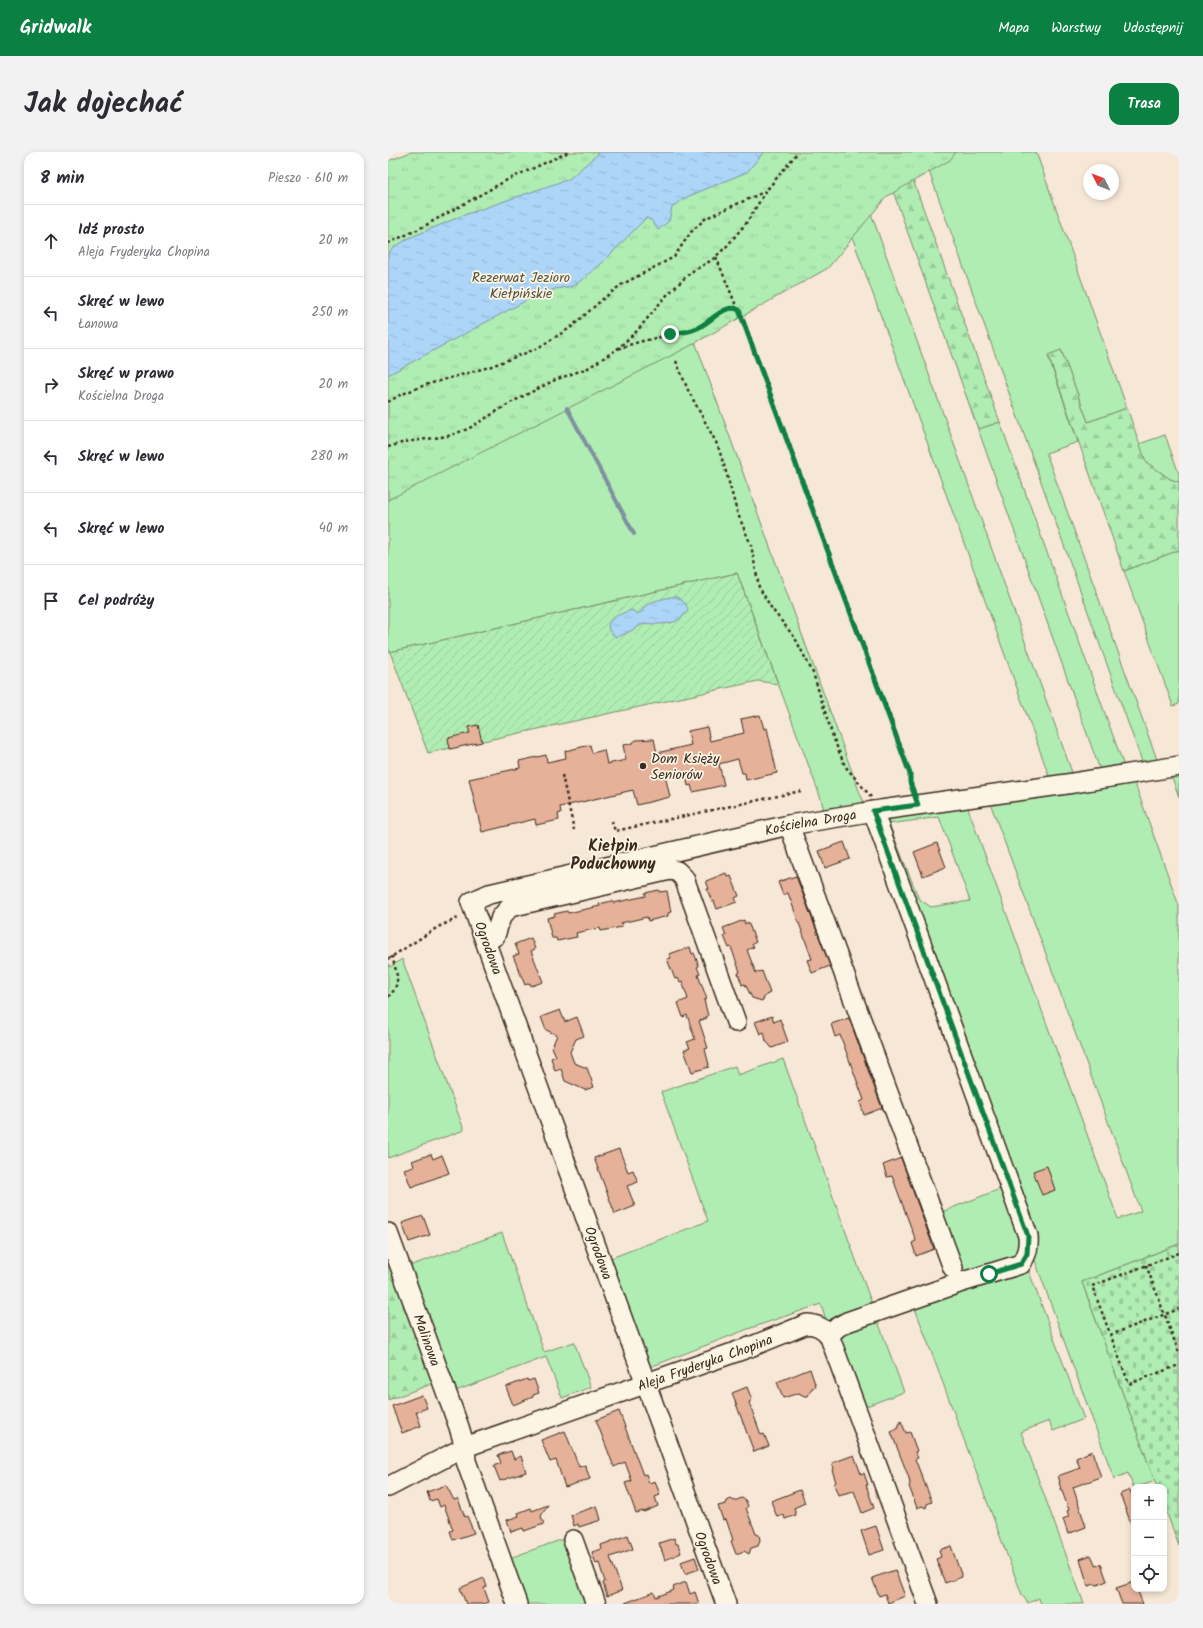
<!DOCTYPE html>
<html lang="pl">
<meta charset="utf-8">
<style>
:root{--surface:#fff;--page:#f2f2f3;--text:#2b2b33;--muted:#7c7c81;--line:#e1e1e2;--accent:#0b8043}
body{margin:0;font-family:Kalam,sans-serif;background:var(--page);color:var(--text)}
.controls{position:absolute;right:12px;bottom:12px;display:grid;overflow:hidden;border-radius:8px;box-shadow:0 2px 6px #0003}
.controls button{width:36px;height:36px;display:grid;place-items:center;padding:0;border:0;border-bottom:1px solid var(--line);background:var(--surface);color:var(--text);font:20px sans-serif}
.compass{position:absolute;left:695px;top:12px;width:36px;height:36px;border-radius:50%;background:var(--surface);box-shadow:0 2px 6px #0003;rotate:312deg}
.stop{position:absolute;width:12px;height:12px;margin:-9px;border:3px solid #0b8043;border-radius:50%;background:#fff}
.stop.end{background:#0b8043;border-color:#fff;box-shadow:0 1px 4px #0008}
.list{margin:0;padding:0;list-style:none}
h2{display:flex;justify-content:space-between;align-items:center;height:52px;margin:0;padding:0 16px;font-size:17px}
h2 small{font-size:13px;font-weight:400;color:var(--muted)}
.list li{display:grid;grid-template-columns:26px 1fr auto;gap:12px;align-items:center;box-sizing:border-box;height:72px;padding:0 16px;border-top:1px solid var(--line)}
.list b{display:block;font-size:15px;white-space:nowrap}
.list p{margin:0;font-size:13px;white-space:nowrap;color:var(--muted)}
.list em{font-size:13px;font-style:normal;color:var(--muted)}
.icon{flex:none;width:22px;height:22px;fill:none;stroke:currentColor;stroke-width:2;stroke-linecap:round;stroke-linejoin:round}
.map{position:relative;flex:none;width:791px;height:1452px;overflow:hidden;border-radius:12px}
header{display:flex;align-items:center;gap:24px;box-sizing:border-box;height:56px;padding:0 20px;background:var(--accent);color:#fff}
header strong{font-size:19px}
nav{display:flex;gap:22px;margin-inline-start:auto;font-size:14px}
.intro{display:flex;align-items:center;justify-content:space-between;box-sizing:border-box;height:96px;padding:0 24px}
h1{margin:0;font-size:28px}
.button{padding:10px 18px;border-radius:12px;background:var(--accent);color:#fff;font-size:14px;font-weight:700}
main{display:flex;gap:24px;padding:0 24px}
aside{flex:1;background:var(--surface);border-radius:12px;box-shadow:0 2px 6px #0003}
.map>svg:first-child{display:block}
.grass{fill:#b0edb3;stroke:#768c68;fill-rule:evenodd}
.forest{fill:url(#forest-firs);stroke:#768c68}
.cemetery{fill:url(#cemetery-stones);stroke:#768c68}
.park{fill:url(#park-tufts);stroke:#768c68}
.garden{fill:url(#garden-furrows);stroke:#768c68}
.water{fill:url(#water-ripples);stroke:#7f91a0}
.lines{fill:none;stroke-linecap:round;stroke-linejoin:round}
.stream{stroke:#7f91a0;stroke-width:4}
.building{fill:#e5b198;stroke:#3b2a1e}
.minor-casing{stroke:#3b2a1e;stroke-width:22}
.path{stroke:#3b2a1e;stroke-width:2.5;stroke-dasharray:3 3;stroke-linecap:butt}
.minor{stroke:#fcf5e5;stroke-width:19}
.route{stroke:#0b8043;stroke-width:5}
.poi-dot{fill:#3b2a1e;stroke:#fcf5e5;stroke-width:1.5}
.labels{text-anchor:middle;stroke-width:3.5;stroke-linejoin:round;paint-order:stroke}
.park-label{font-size:14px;fill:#52513c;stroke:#fcf5e5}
.poi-label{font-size:14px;fill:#3b2a1e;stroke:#fcf5e5;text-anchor:start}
.street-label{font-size:14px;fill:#3b2a1e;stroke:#fcf5e5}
.quarter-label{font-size:16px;font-weight:bold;fill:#3b2a1e;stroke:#fcf5e5}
</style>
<header>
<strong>Gridwalk</strong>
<nav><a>Mapa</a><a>Warstwy</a><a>Udostępnij</a></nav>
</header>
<div class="intro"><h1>Jak dojechać</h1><a class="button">Trasa</a></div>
<main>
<aside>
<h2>8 min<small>Pieszo · 610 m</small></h2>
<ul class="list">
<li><svg class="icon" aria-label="ahead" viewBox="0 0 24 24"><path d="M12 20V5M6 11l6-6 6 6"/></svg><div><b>Idź prosto</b><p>Aleja Fryderyka Chopina</p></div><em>20 m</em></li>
<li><svg class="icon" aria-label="left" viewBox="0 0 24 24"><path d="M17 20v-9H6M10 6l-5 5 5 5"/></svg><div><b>Skręć w lewo</b><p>Łanowa</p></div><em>250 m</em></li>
<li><svg class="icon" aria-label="right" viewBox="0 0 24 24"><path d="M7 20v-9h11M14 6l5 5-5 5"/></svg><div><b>Skręć w prawo</b><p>Kościelna Droga</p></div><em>20 m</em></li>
<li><svg class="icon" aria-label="left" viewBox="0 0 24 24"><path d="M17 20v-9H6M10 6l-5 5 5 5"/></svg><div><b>Skręć w lewo</b></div><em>280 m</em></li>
<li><svg class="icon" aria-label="left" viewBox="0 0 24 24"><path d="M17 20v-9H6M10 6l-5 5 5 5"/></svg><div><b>Skręć w lewo</b></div><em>40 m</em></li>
<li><svg class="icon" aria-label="arrive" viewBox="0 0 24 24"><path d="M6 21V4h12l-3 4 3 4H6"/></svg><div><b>Cel podróży</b></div></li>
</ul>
</aside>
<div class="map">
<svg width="791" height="1452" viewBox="0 0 791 1452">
<defs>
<pattern id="forest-firs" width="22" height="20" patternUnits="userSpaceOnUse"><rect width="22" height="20" fill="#b0edb3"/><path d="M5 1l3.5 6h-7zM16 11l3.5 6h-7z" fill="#98cb9a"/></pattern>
<pattern id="cemetery-stones" width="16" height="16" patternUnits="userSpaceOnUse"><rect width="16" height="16" fill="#b0edb3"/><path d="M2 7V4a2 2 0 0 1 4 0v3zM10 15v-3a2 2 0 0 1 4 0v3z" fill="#98cb9a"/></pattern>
<pattern id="park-tufts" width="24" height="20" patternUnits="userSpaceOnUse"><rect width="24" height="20" fill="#b0edb3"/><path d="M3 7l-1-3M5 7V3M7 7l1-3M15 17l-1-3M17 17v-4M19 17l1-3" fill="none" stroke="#98cb9a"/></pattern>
<pattern id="garden-furrows" width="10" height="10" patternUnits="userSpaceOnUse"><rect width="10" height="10" fill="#b0edb3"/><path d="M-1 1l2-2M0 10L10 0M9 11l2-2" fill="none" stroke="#98cb9a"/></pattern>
<pattern id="water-ripples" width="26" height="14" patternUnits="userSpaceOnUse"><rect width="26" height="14" fill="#acd5f7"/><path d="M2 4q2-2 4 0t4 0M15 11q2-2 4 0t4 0" fill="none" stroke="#95b7d3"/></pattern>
</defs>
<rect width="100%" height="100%" fill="#f7e7d6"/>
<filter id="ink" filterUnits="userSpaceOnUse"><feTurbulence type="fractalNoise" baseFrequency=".025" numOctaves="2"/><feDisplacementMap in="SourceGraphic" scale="8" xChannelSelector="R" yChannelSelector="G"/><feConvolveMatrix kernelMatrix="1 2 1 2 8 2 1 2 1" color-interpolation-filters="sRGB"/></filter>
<g filter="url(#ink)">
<g class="grass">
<path d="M433 0H461L686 626 663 629Z"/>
<path d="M534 0H648L739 256 700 270 673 198 660 204 690 290 658 301 771 613 756 615Z"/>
<path d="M270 88 470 636 478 656 437 662 432 644 349 421 2 500 0 495V237Z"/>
<path d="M612 270 737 617 713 621 590 277Z"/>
<path d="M777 283 791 322V330L782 327 758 310 751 292Z"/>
<path d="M791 398V552L785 554 736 419Z"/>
<path d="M791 619V645L782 620Z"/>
<path d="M745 626 791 754V1092L694 1130 767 1329 746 1336 740 1321 726 1327 644 1100 495 673 501 672 498 662 578 651 730 1067 753 1059 601 648ZM551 665 582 749 543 755 531 747 501 672Z"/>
<path d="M14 807 76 978 0 1006V810L2 815Z"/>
<path d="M395 907 485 1155 439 1171 433 1152 360 1177 262 1215 223 1106 320 1069 273 940 347 914 350 923Z"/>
<path d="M617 1035 637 1091 633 1105 604 1114 573 1120 551 1061Z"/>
<path d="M114 1081 156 1200 186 1190 203 1235 174 1246 158 1205 65 1240 21 1114Z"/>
<path d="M640 1117 696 1267 665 1279 661 1269 633 1280 696 1452H653L651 1446 640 1451 634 1443 525 1151Z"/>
<path d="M488 1164 516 1240 470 1257 448 1187Z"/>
<path d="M178 1386 201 1452H135L119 1407Z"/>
</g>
<g class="forest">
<path d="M491 0H515L612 270 590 277Z"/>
<path d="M673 198 700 270 739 256 758 310 782 327 791 330V398L736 419 660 203Z"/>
<path d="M9 1110 52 1229 0 1248V1113Z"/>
</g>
<path class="cemetery" d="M791 1092V1394L776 1353V1335H769L694 1130Z"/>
<path class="park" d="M23 0H568L562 8 498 45 440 116 300 195 0 348V9Z"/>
<path class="garden" d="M349 421 390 532 370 529 40 601 2 500Z"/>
<g class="water">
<path d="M212 0H376L359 20 301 44 284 55 281 69 270 78 263 68 258 66 213 112 186 134 167 137 141 147 0 223V102L5 96 21 86 76 63 181 27Z"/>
<path d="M282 445H289L297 451 300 457C293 470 283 472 268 472 264 472 260 471 256 472 246 476 238 483 228 485 208 471 231 462 244 458L249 462 253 460C258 449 272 448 282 445Z"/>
</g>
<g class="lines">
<path class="stream" d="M179 256 246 382"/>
</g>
<g class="building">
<path d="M372 563 376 577 379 576 389 621 358 628 357 621H354L350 607 331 612 336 633 305 640 303 633 300 634 297 619 277 623 282 645 249 653 245 638 172 655 173 661 170 662 171 668 148 673 147 667 94 680 81 627 132 616 131 609 158 603 159 610 178 606 177 599 202 593 204 601 216 598 219 612 238 608 235 593 243 592 248 588 266 587 269 601 303 593 300 579 319 575 322 589 356 581 353 567Z"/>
<path d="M90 573 94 590 62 597 60 586 82 581 80 575Z"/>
<path d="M456 690 462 707 437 716 431 699Z"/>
<path d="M549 691 558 715 535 724 526 700Z"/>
<path d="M338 721 340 725 343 724 351 744 347 746 349 750 329 757 326 749 324 750 319 737H321L318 729Z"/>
<path d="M408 724 442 814 424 821 419 808 424 807 400 741 395 743 390 730Z"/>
<path d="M271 738V740L279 739 283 760 280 761V764L260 769 259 765 233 771 234 775 213 779 212 776 192 780 188 781 189 785 169 789 168 786H164L159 766 167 764 166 762 179 759 180 761 212 754 211 752 224 749 225 751 258 744 257 741Z"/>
<path d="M356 768 357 772 360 770 368 790 364 792 366 795 359 798 368 821 374 819 382 841 378 843 374 849 364 846 357 832 354 833 350 821 352 820 343 795 341 796 336 784 338 783 335 776Z"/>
<path d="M143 786 147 797 143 799 155 830 143 834 142 831 137 833 125 804 131 802 127 792Z"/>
<path d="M302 795 304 802 306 801 311 814 309 815 312 822 310 823 319 847 316 848 320 864H318L319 866 311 869 320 896 317 897 321 913H320L321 915 304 920 296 898 302 896 299 890 307 887 299 863 295 865 290 851 300 847 294 829 292 830 290 826 287 827 279 807 283 806 281 802Z"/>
<path d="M172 858 177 870 189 865 196 884 188 887 182 900 186 911 199 916 206 935 197 938 177 929 173 917 167 919 163 906 168 904 164 895 169 883 158 878 153 865Z"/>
<path d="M384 864 386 870 392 867 400 890 384 896 378 889 376 880 372 882 367 870Z"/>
<path d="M461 866 494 956 476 963 472 950 476 948 452 883 447 885 443 872Z"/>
<path d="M231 997 240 1020 245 1018 250 1030 239 1034 247 1054 227 1062 206 1006Z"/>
<path d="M43 1002 45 1007 54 1003 61 1021 23 1035 16 1017 26 1014 24 1009Z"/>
<path d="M513 1006 546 1097 528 1104 524 1091 528 1089 504 1024 499 1025 495 1013Z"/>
<path d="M659 1014 667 1038 654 1043 645 1019Z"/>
<path d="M35 1064 42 1083 21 1090 14 1071Z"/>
<path d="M422 1217 428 1235 424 1236 420 1244H416L411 1241 395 1246 389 1230Z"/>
<path d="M139 1227 140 1229 146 1227 151 1241 145 1243V1245L125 1253 118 1235Z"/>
<path d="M359 1235 364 1248 361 1250 373 1283 376 1282 381 1294 366 1300 344 1241Z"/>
<path d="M34 1243 39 1256 28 1260 33 1274 14 1281 4 1254Z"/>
<path d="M231 1259 255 1323 258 1322 261 1331 267 1329 272 1343 267 1345 270 1354 256 1360 255 1359 248 1361 237 1331 244 1329 237 1310 226 1315 208 1268Z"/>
<path d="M513 1269 518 1281 522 1280 529 1299 527 1300 530 1306 527 1307 544 1350 539 1352 538 1356 534 1354 529 1356 521 1334 522 1333 521 1326 503 1280 509 1277Z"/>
<path d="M177 1279 191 1315 197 1313 202 1327 177 1335 168 1308 162 1310 153 1288Z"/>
<path d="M123 1299 126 1307 133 1304 138 1320 112 1329 106 1314 113 1311 110 1303Z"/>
<path d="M704 1299 713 1325 685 1335 698 1375 680 1382 675 1367 681 1364 679 1359 681 1358 671 1331 672 1330 670 1324 692 1316 688 1306Z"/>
<path d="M466 1303 473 1322 476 1321 480 1333H478L486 1356 474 1361 466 1339 450 1343 446 1332 448 1330 444 1318 446 1317 444 1311Z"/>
<path d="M58 1333 66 1348 70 1347 77 1365 79 1364 86 1381 65 1388 62 1379 65 1378 56 1353 52 1355 49 1347 42 1349 39 1340Z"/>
<path d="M412 1338 417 1351 406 1356 408 1363 397 1367 396 1363 389 1365 383 1349Z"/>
<path d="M742 1338 746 1349V1377H745L732 1342Z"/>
<path d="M354 1346 358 1349 360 1354 358 1356 368 1382 371 1383 372 1388 370 1394 363 1396 361 1402 356 1399 348 1402 343 1389 345 1388 338 1367 335 1368 330 1354 338 1352 339 1349 343 1347 346 1349Z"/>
<path d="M160 1353 153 1364 156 1372 136 1379 135 1376 123 1380 119 1368 131 1364 130 1361 143 1356 144 1359Z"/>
<path d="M209 1354 213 1368 191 1375 190 1372 186 1374 183 1363Z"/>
<path d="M488 1374 496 1398 481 1403 473 1379Z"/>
<path d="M240 1383 245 1397 222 1405 234 1438 219 1444 215 1431 217 1430 211 1411 208 1412 204 1400 214 1397 213 1393Z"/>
<path d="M286 1386 288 1392H290L293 1401 277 1408 271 1391Z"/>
<path d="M563 1394 574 1425 557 1431 548 1407 553 1405 551 1398Z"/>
<path d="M703 1403 708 1414 713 1412 719 1429 709 1433 707 1432 700 1434 692 1407Z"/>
<path d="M307 1405 311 1417 297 1422 293 1410Z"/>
<path d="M507 1418 517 1444 500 1451 497 1442 491 1444 484 1426Z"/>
<path d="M96 1426 99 1435 96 1436 101 1450 95 1452H78L72 1436Z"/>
<path d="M298 1430 302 1442 307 1440 311 1452H237V1451L266 1440 268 1445 286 1438 285 1435Z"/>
<path d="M746 1430V1437H749L755 1452H734L728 1436Z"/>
</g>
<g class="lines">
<defs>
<g id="minor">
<path d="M401 673 565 1116"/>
<path d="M98 789 107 784 113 765 122 755 282 718 289 719 296 726 348 870"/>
<path id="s1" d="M0 1081 71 1275 77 1295 78 1309 129 1452"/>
<path d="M441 1183 450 1175 459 1170 571 1131 633 1112C639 1102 641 1095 640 1084L485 659"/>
<path id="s2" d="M0 1335 77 1295 362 1195 419 1172C429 1173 434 1175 441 1183L540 1452"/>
<path d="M185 1388 208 1452"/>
<path id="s3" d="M338 1452 83 750 101 742 401 673 493 658 679 632 791 614"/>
</g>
</defs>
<use href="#minor" class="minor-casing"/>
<g class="path">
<path d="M0 91 29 78 119 28 181 0"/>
<path d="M328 105 347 151 346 155 351 157 502 565 522 622V630L526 639"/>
<path d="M230 197C247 190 264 187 281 183 290 180 300 180 309 176 322 171 331 157 346 155"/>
<path d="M288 209 300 238 330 294 339 323 349 360 363 393 371 435 384 457 407 486 425 521 445 585 457 614 483 645"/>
<path d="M0 250 12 243 37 233 101 215 148 197 182 176 216 146 233 133 286 105 303 80 318 66 378 39"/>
<path d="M0 295 17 290 60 284 80 277 124 250 167 228 200 216 228 198 249 179 277 145 303 120 324 108 339 94 359 70 378 39 410 0"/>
<path d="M174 623 186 678"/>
<path d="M224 669 227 679 413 639"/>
<path d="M0 807 50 775 72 765"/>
<path d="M0 845C15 831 8 821 4 804"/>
<path d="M791 1101 704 1134 741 1232 791 1213"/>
<path d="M758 1113 791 1201"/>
<path d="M722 1183 791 1157"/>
</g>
<use href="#minor" class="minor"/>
</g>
</g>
<g class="lines" filter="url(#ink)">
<path class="route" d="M282 182C290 181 300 180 307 177 322 172 336 150 351 158L522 622V630L530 653 485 659 640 1084 639 1102 633 1112 601 1122"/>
</g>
<circle class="poi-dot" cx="255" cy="614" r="4"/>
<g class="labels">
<g class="park-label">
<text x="133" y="130">Rezerwat Jezioro<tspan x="133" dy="16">Kiełpińskie</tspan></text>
</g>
<g class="poi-label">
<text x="263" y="611">Dom Księży<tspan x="263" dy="16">Seniorów</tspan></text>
</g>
<g class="street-label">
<text dy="5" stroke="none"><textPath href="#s3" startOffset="1096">Kościelna Droga</textPath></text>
<text transform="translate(101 796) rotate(70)" y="5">Ogrodowa</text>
<text transform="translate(211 1101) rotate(70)" y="5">Ogrodowa</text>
<text dy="5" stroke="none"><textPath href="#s1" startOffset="114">Malinowa</textPath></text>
<text dy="5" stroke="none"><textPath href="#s2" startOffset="341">Aleja Fryderyka Chopina</textPath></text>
<text transform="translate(321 1406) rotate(70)" y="5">Ogrodowa</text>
</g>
<g class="quarter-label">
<text x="225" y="699">Kiełpin<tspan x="225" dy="18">Poduchowny</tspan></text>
</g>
</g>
</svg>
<div class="controls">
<button>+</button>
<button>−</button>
<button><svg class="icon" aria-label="locate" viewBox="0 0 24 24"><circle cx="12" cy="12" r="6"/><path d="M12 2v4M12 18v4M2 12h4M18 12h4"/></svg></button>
</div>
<svg class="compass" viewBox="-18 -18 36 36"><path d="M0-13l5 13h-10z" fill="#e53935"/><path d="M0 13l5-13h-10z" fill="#7c7c81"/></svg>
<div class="stop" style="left:601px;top:1122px"></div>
<div class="stop end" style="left:282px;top:182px"></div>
</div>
</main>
